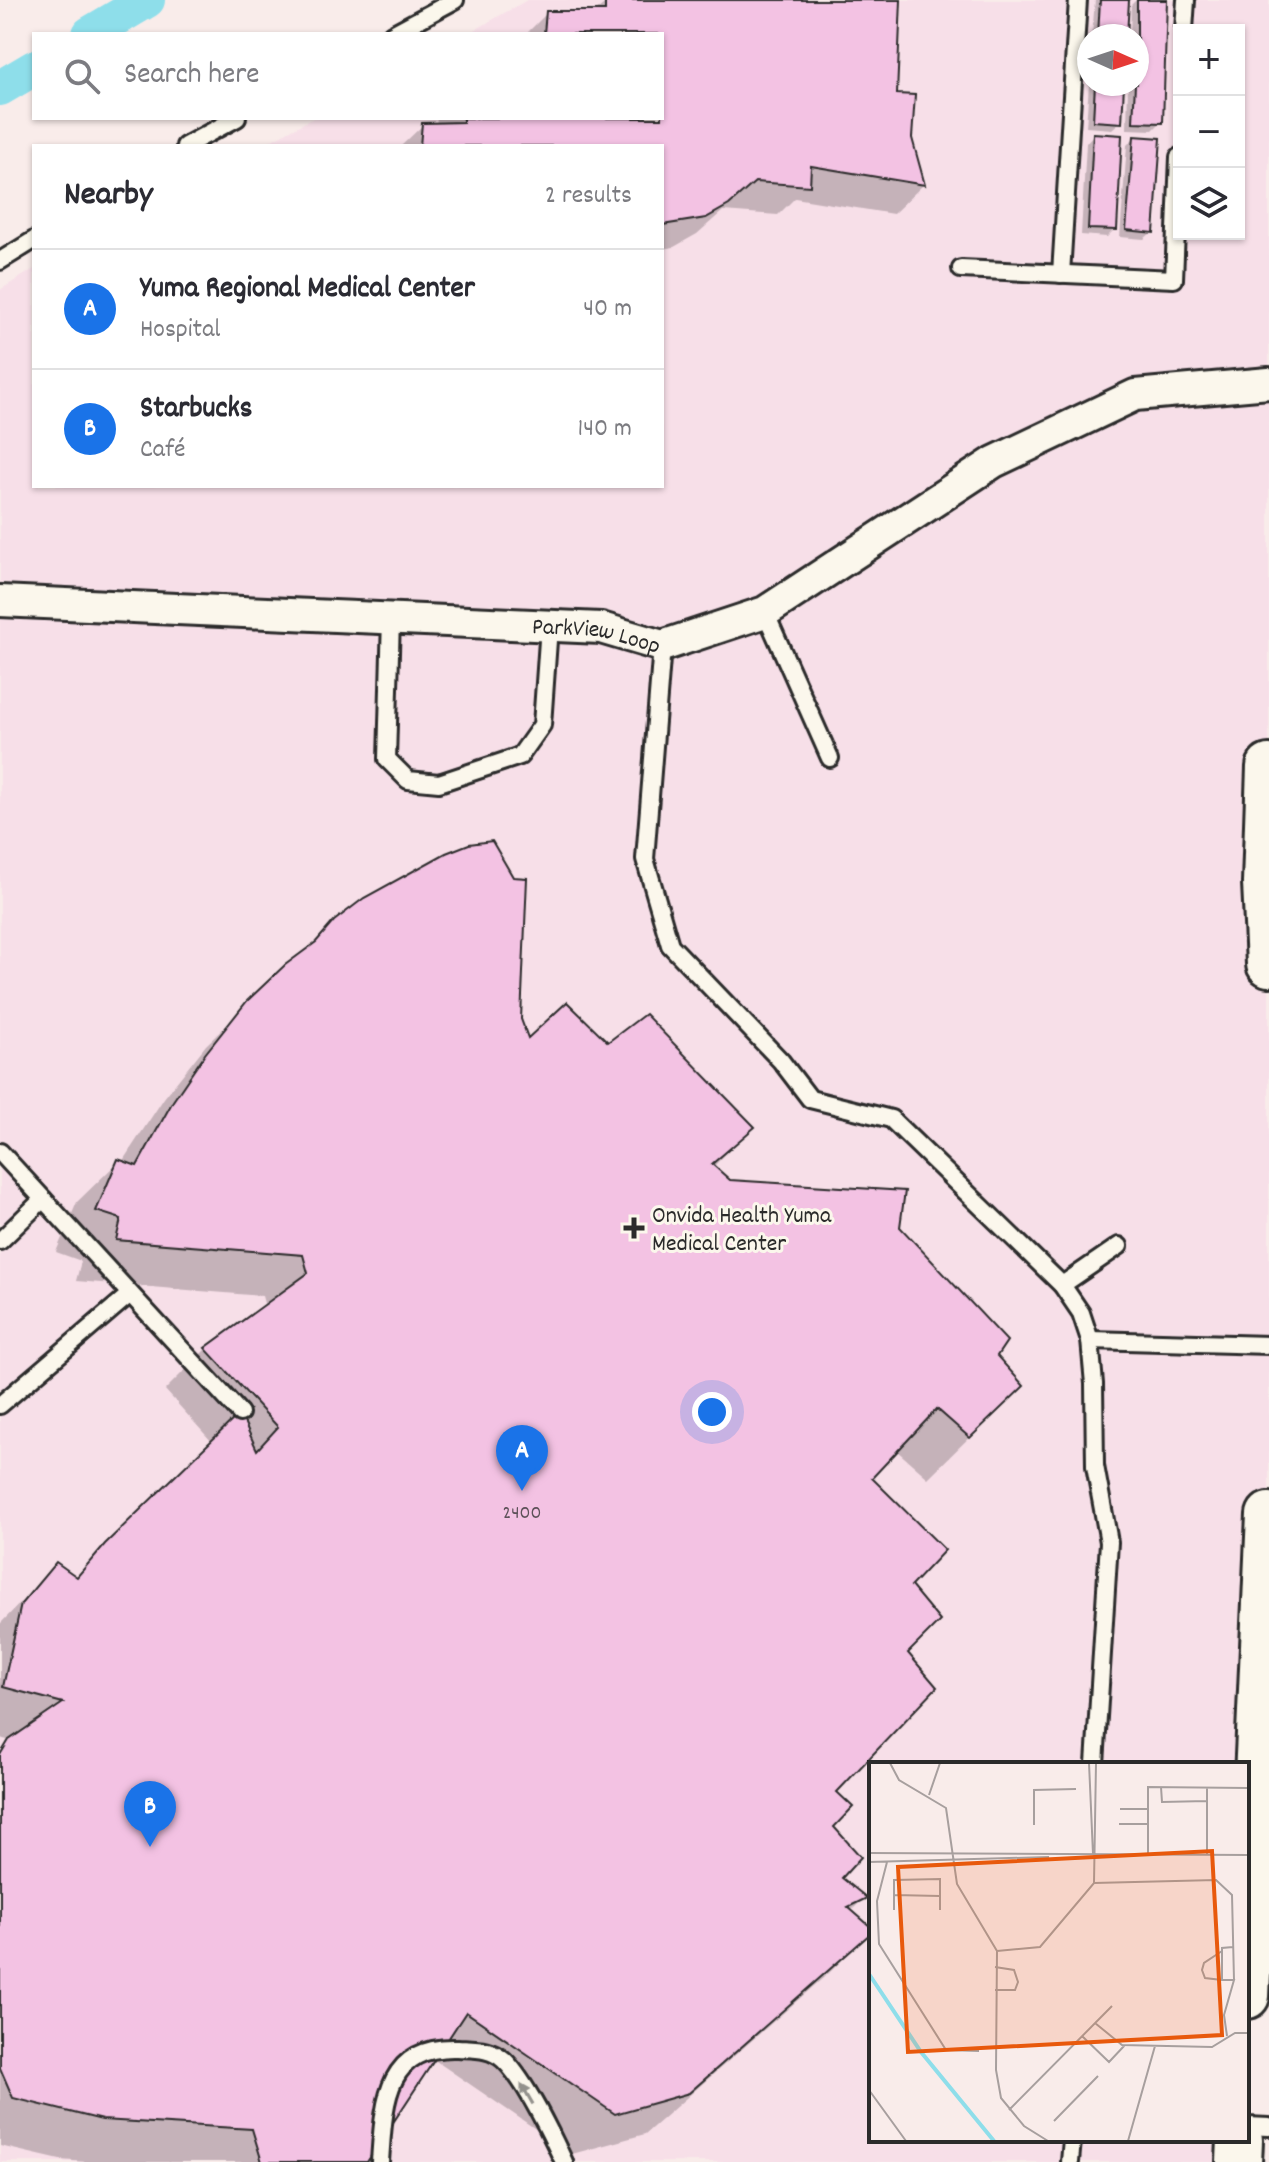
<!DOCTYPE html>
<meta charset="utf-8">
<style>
:root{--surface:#fff;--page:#f2f2f3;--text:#2b2b33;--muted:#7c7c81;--line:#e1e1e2;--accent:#1a73e8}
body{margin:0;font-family:Dekko,sans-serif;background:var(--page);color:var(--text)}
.controls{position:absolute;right:24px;top:24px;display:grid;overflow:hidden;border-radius:0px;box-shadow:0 2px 6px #0004}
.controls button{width:72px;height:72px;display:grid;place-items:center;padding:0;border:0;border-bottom:2px solid var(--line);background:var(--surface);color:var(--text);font:40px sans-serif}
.compass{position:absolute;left:1077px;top:24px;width:72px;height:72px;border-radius:50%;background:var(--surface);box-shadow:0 2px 6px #0004;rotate:93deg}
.you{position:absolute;left:712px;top:1412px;width:28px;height:28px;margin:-20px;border:6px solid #fff;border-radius:50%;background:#1a73e8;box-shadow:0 0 0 12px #1a73e833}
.badge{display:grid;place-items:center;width:52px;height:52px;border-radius:50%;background:var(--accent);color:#fff;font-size:26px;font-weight:700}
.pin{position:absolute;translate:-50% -66px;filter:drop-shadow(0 2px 4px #0008)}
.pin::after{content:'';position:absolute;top:42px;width:28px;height:24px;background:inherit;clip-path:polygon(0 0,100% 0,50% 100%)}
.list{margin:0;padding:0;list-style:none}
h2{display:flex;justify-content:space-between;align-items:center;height:104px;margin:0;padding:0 32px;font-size:34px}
h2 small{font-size:26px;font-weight:400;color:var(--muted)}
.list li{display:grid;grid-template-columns:52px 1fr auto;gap:24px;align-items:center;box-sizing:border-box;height:120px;padding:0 32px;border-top:2px solid var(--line)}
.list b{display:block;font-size:30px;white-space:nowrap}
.list p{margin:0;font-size:26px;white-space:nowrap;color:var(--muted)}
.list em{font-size:26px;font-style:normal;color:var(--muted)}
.icon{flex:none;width:44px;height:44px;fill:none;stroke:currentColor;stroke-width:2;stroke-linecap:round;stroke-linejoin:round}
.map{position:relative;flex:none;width:1269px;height:2162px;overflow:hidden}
.search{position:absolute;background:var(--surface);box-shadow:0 2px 6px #0004;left:32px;top:32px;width:632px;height:88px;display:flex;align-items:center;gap:20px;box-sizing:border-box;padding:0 28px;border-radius:0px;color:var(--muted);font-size:30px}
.panel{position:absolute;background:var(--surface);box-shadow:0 2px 6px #0004;left:32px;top:144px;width:632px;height:344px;border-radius:0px}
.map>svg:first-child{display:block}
.built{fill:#f7dfe8;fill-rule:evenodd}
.shadow{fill:#0003}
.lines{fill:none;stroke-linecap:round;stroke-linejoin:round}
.canal{stroke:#8edeea;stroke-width:36}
.building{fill:#f3c2e3;stroke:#2b2b2b;stroke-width:2}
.lane-casing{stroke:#2b2b2b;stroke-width:22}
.street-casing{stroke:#2b2b2b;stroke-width:36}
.secondary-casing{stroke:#2b2b2b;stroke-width:50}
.lane{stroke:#fbf7ec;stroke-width:16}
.street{stroke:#fbf7ec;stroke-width:30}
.secondary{stroke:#fbf7ec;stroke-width:44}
.oneway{fill:#93918c}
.poi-dot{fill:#2b2b2b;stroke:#fbf7ec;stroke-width:3}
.labels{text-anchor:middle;stroke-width:6;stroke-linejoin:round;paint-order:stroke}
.number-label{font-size:20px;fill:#5d5159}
.street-label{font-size:24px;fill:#2b2b2b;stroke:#fbf7ec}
.poi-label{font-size:24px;fill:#2b2b2b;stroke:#fbf7ec;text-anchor:start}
.inset-river{fill:none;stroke:#8edeea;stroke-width:4}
.inset-road{fill:none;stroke:#a79f9e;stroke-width:2}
.view{fill:#e8590c;fill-opacity:0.15;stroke:#e8590c;stroke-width:4}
.inset-edge{fill:none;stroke:#2b2b2b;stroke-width:4}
</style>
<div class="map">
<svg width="1269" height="2162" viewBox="0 0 1269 2162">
<rect width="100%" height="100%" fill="#f9ecea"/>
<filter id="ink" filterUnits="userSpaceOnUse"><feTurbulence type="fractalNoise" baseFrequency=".0125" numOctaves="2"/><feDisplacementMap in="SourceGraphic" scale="16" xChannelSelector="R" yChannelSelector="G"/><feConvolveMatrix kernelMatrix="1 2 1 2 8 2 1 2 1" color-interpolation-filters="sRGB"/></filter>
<g filter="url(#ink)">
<path class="built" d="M527 0H1269V1492L1247 1982V1764H871V2140H1240L1239 2162H0V290L34 269V486H662V146H261L313 118H662V34H468ZM1179 30H1239V234H1179ZM1089 36H1137V84H1089Z"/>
<g class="shadow">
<path d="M604 0H899L895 96 923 185 893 214 795 198 778 215 723 211 697 234 674 247 662 249V146H401L423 125H436L437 118H662V34H526L547 13H594L604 4Z"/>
<path d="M1095 0H1127L1125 36H1092Z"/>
<path d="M1136 0H1165L1161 122 1153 130 1127 129 1128 84H1137V36H1130L1131 5Z"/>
<path d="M1089 83 1122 84 1120 122 1112 129 1086 127Z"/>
<path d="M1093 135 1115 229 1107 237 1081 235 1086 143Z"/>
<path d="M1134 138 1152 232 1144 239 1120 237 1127 145Z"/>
<path d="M335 922 519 1020 527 1041 607 1045 752 1127 713 1167 729 1182 898 1228 995 1356 980 1427 928 1478 896 1450 869 1478 909 1586 905 1653 835 1792 831 1827 839 1878 864 1898 850 1912 871 1931 831 1971 645 2134 572 2154 433 2059 365 2162H87L60 2160 0 2146V1752L11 1741 0 1738V1624L57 1565 75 1577 213 1443 165 1390 206 1349 265 1307 262 1296 76 1281 81 1261 56 1252 77 1202 119 1161 122 1162 164 1098 206 1045Z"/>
</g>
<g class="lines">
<g class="canal">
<path d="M90 34 147 0"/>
<path d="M0 88 34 68"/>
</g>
</g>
<g class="building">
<path d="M605 0H901L897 94 915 95 912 138 925 185 811 166 810 186 755 182 729 205 706 218 662 225V146H420L422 123 463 122V118H662V34H544L546 11H605Z"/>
<path d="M1100 0H1129L1127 36H1098Z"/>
<path d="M1137 0H1167L1163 123 1133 122 1135 84H1137Z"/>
<path d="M1095 84H1124L1122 123 1093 121Z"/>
<path d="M1093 133 1122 135 1117 230 1088 229Z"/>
<path d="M1134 136 1161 138 1154 233 1126 230Z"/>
<path d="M492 841 513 877 527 878 521 1019 528 1038 567 1002 608 1042 645 1014 755 1127 712 1164 730 1180 905 1191 900 1227 1007 1341 997 1356 1024 1386 970 1438 937 1409 872 1478 945 1550 911 1586 940 1621 908 1653 937 1687 837 1792 853 1807 834 1827 861 1857 842 1878 867 1898 848 1907 871 1927V1933L689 2093 615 2114 466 2012 367 2162H262L252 2129 102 2120 13 2098 0 2068V1755L9 1740 63 1703 3 1687 21 1604 56 1562 77 1577 105 1544 240 1413 257 1450 278 1427 205 1348 308 1273 303 1255 116 1240 121 1219 96 1211 118 1159 137 1166 173 1101 205 1054 247 1001 285 965 316 942 334 921 364 898 446 853 469 844Z"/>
</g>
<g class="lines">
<defs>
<g id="lane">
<path d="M1184 30 1186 0"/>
<path d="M392 34 455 0"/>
<path d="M185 146 237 118"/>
<path d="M0 261 34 240"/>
<path d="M961 269 1174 279 1179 157"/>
<path d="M1061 274 1078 0"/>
<path d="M765 612 830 758"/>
<path d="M391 618 387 759 408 780 439 783 520 756 542 725 549 626"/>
<path d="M662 646 645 859 670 945 781 1061 810 1099 891 1119 1062 1285 1081 1313 1090 1340 1094 1384 1095 1466 1109 1542 1095 1764"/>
<path d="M0 1152 240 1413"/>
<path d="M0 1241 43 1199"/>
<path d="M1062 1285 1119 1246"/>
<path d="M1090 1340 1269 1345"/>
<path d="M0 1405 130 1294"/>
<path d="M1247 2126 1269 2127"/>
<path d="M380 2162C384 2105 384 2045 458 2048 476 2049 491 2048 504 2060 526 2081 551 2134 564 2162"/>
<path d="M1070 2162 1072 2140"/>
</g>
<g id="street">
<path id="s1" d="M0 601 601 628 662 646 765 612 994 462 1135 395 1269 383"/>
</g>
<g id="secondary">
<path d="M1269 767 1265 883 1269 964"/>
<path d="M1247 1996 1269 1515"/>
<path d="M1239 2162 1240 2140"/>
</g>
</defs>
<use href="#lane" class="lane-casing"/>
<use href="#street" class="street-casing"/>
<use href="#secondary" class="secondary-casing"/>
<use href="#lane" class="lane"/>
<use href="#street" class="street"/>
<use href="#secondary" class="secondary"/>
</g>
<defs><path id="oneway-solid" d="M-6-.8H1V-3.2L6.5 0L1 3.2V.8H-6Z" transform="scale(2)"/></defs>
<use class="oneway" href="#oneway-solid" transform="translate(527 2094) rotate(-120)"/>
</g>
<path class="poi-dot" d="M630 1216h8v8h8v8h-8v8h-8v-8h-8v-8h8z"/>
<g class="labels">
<g class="number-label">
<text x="522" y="1518">2400</text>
</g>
<g class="street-label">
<text dy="8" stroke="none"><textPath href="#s1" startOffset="598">ParkView Loop</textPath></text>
</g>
<g class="poi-label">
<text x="652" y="1222">Onvida Health Yuma<tspan x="652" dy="28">Medical Center</tspan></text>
</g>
</g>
<g transform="translate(869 1762)">
<rect width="380" height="380" fill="#f9ecea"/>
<path class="inset-river" d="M0 40V83M0 212 52 290 125 379"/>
<path class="inset-road" d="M21 1 30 18 77 46 88 122 128 189 127 308 132 336 155 364 179 379M220 1 224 92M292 25 293 40 338 39M338 25V93M60 33 71 1M251 47H279M250 62H279M165 63V28L207 27M0 91 380 93M279 94V25L380 26M0 100 180 95M18 100 8 139 10 182 77 288 110 289M225 121 227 1M25 133 71 134M25 148V118L71 117V148M128 189 171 185 225 121 347 118 363 133 365 218M353 189 335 201 333 208 336 216 353 218M126 205 145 208 149 220 146 228H126M226 261 253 283 343 285 366 271H380M213 274 240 300 256 283M358 274 355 253 365 218H353V186L364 185M0 328 37 379M140 348 243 244M185 359 229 314M259 379 286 284"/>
<path class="view" d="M343 89 353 273 39 290 29 105Z"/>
<rect width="380" height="380" class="inset-edge"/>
</g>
</svg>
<div class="controls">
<button>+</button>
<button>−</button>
<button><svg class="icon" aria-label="layers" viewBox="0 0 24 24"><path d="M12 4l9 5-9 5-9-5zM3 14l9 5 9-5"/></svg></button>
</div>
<svg class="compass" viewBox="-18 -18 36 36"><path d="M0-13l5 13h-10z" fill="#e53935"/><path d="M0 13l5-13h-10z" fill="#7c7c81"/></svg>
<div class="you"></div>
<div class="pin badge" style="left:522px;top:1491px">A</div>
<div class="pin badge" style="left:150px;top:1847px">B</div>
<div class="search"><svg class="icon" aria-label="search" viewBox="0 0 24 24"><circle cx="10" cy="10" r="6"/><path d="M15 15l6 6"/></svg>Search here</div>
<section class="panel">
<h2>Nearby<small>2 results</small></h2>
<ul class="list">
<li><span class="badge">A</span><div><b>Yuma Regional Medical Center</b><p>Hospital</p></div><em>40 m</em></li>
<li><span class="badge">B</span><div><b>Starbucks</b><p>Café</p></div><em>140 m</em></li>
</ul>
</section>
</div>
